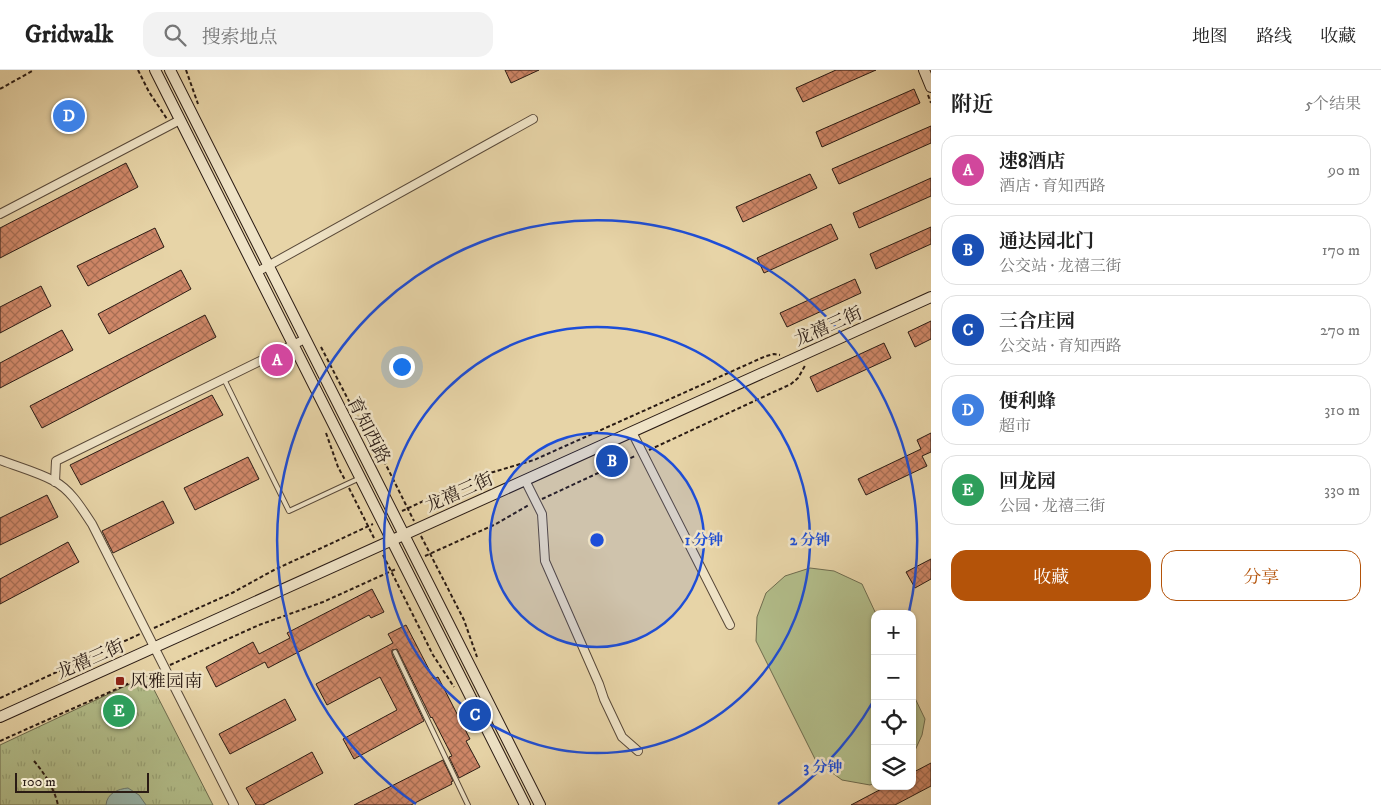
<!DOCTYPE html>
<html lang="zh">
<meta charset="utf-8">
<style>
:root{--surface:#fff;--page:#f2f2f2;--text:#222;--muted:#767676;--line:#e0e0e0;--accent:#b45309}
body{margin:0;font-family:"IM FELL DW Pica","Noto Serif SC",serif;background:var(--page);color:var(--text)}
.controls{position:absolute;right:15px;bottom:15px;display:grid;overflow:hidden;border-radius:10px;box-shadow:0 1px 4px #0004}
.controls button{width:45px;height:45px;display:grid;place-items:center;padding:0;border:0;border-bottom:1px solid var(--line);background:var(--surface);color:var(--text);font:25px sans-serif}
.scale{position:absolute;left:15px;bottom:12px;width:134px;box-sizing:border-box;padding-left:5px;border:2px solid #2a1b14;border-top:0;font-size:14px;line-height:18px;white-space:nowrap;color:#2a1b14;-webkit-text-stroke:4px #efe3c6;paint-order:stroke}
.you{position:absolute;left:401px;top:296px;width:18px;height:18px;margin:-12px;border:4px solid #fff;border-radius:50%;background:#1a73e8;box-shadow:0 0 0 8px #1a73e833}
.badge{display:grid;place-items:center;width:32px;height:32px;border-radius:50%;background:var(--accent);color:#fff;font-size:16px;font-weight:700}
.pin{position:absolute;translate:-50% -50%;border:2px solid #fff;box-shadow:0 1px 5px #0006}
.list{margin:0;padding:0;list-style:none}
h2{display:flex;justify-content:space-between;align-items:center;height:65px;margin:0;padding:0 20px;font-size:21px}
h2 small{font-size:16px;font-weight:400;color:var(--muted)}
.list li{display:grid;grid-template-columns:32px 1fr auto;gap:15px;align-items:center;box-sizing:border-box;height:70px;margin:0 10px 10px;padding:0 10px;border:1px solid var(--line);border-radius:15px}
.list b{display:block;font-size:19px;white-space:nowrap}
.list p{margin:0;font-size:16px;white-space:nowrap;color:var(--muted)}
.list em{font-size:16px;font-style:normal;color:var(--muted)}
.actions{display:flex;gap:10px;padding:15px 20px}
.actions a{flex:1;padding:11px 0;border:1px solid var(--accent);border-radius:15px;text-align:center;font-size:18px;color:var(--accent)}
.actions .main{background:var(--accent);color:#fff}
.icon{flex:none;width:28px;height:28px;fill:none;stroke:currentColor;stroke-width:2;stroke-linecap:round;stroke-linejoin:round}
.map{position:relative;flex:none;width:931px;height:735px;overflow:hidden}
header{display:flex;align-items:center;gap:30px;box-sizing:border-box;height:70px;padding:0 25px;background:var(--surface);border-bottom:1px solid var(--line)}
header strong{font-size:24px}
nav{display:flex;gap:28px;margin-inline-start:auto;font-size:18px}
.search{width:350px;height:45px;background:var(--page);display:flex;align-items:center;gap:12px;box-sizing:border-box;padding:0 18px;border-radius:15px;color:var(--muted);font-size:19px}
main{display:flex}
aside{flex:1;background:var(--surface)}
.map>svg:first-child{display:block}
.green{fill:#b2bd8a;stroke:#6e6c4f}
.park{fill:url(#park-tufts);stroke:#6e6c4f}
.water{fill:#97b7ae;stroke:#6b7970}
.building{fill:url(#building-cross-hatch);stroke:#2a1b14}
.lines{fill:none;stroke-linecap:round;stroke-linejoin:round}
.lane-casing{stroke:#594939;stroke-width:6}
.street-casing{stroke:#594939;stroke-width:10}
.secondary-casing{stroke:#2a1b14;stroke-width:12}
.path{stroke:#2a1b14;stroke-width:2;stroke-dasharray:4 2.5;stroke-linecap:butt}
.lane{stroke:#efe3c6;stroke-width:4}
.street{stroke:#efe3c6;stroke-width:8}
.secondary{stroke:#efe3c6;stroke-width:10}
.ring{fill:none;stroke:#1d4ed8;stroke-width:2.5}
.poi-dot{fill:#8f2418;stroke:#efe3c6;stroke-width:2}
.labels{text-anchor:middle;stroke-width:5;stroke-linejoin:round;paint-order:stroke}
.street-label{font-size:18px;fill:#2a1b14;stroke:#efe3c6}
.poi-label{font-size:18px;fill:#2a1b14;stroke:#efe3c6;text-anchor:start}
.centre{fill:#1d4ed8;stroke:#efe3c6;stroke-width:2.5}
.ring-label{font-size:15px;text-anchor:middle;font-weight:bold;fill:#1d4ed8;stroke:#efe3c6;stroke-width:5;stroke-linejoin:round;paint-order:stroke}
</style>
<header>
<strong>Gridwalk</strong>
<div class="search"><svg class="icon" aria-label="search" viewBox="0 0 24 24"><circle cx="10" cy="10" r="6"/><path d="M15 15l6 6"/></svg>搜索地点</div>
<nav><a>地图</a><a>路线</a><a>收藏</a></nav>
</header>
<main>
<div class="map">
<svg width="931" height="735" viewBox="0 0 931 735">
<defs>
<pattern id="park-tufts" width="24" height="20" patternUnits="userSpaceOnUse" patternTransform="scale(1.25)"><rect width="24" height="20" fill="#b2bd8a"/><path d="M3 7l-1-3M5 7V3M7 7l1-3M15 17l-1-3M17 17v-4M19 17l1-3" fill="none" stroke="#99a276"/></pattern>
<pattern id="building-cross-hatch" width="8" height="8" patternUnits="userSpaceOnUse" patternTransform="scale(1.25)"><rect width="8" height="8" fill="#cf8768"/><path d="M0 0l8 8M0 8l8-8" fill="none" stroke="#a86e54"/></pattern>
</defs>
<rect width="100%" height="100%" fill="#e7d4a7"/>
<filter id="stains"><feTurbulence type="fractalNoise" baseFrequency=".004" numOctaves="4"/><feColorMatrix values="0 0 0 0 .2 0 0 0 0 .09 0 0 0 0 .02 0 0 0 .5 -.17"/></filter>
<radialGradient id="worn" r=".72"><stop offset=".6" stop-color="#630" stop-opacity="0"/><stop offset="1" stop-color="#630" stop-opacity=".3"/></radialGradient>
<g class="green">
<path d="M810 498 834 501 862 514 876 544 875 713 870 715 842 710 816 691 756 571 757 547 766 523 785 506Z"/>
<path d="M912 622 925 649 922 665 912 687Z"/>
</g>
<path class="park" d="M147 606 213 735H0V675Z"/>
<path class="water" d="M128 718 139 725 146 735H106C107 723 118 719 128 718Z"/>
<g class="building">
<path d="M505 0H539L511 13Z"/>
<path d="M836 0H876L803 32 796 18Z"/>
<path d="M914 19 920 33 822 77 816 62Z"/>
<path d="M931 56V73L839 114 832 99Z"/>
<path d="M126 93 138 117 0 188V158Z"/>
<path d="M810 104 817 118 743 152 736 137Z"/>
<path d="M931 108V126L859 158 853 143Z"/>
<path d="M831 154 838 169 764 203 757 188Z"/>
<path d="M931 157V174L876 199 870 184Z"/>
<path d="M155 158 164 177 88 216 77 196Z"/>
<path d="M181 200 191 219 109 264 98 244Z"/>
<path d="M855 209 861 223 787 257 780 243Z"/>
<path d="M41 216 51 236 0 263V237Z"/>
<path d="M205 245 216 267 42 358 30 336Z"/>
<path d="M931 251V269L915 277 908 262Z"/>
<path d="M62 260 73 280 0 318V293Z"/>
<path d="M884 273 891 288 817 322 810 307Z"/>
<path d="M212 325 223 345 81 415 70 395Z"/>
<path d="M931 363V382L922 386 927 396 866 425 858 409 921 379 917 370Z"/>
<path d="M248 387 259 409 195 440 184 418Z"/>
<path d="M47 425 58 447 0 475V448Z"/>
<path d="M163 431 174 453 113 483 102 461Z"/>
<path d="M68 472 79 492 0 534V509Z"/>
<path d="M931 489V509L915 518 906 502Z"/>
<path d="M372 519 384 542 371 548 369 545 268 598 265 592 216 617 206 597 253 572 259 584 290 568 287 563Z"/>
<path d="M406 555 434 609 438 607 470 669 466 671 480 697 459 708 449 687 452 686 432 647 431 648 397 579 392 580V584L424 651 354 689 343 669 397 640 380 607 327 635 316 614 393 573 388 564Z"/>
<path d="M285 629 296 650 230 684 219 664Z"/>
<path d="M312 682 323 703 263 735H256L246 718Z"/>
<path d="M443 690 453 711 451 712 452 714 411 735H354Z"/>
<path d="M931 693V716L895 735H851L887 716H912V703Z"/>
</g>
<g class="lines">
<defs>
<g id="lane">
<path d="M224 309 289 441 360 408"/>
<path d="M395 582 468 735"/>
</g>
<g id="street">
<path d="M0 144 180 50"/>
<path d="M257 202 533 49"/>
<path d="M632 362 730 555"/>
<path d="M0 390C18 397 37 402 54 411 71 420 82 439 92 454L234 735"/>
<path d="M525 410 542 444 545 491 599 614 604 629 622 667 638 681"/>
<path d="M55 412 56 391 305 269"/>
</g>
<g id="secondary">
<path d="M155 0 525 735"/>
<path d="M170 0 540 735"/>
<path d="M924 0 931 17"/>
<path d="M0 647 931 227"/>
</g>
</defs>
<use href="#lane" class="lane-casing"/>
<use href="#street" class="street-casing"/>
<use href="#secondary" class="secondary-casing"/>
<g class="path">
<path d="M138 0 149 22 167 49"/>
<path d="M186 0 198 34"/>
<path d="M0 19 34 0"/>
<path d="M928 25 931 33"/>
<path d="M321 277 353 339 381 385 414 451"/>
<path d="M326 363 338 397 345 410"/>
<path d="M649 380 791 314 798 308 806 294"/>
<path d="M349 418 374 468"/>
<path d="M542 429 635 386"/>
<path d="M402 441 473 408 534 390 766 286 774 284 780 285"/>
<path d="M421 466 464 550 477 587"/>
<path d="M383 485 433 585 454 617"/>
<path d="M425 486 496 454 529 435"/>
<path d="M154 558 232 523 274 500 373 454"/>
<path d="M170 595 259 555 323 532 396 499"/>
<path d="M0 628 140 564"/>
<path d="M0 671 157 601"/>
<path d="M34 691C45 704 54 718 58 735"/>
</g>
<use href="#lane" class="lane"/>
<use href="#street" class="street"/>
<use href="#secondary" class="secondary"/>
</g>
<circle cx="597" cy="470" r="107" fill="#1d4ed8" fill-opacity=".12"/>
<g class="ring">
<circle cx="597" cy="470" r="107"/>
<circle cx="597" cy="470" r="213"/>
<path d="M874 630A320 320 0 0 1 778 734M416 734A320 320 0 1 1 909 542"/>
</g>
<rect class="poi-dot" x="115" y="606" width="10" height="10" rx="2.5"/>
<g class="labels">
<g class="street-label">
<text transform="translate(828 256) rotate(-24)" y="6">龙禧三街</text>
<text transform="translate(369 360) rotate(63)" y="6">育知西路</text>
<text transform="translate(459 422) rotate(-24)" y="6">龙禧三街</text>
<text transform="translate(90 589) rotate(-24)" y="6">龙禧三街</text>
</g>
<g class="poi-label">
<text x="130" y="617">风雅园南</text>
</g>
</g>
<circle cx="597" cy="470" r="8" class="centre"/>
<g class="ring-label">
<text x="704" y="475">1 分钟</text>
<text x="810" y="475">2 分钟</text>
<text x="823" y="702">3 分钟</text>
</g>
<rect width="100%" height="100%" filter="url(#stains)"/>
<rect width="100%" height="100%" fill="url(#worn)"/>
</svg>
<div class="controls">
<button>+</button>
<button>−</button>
<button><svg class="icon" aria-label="locate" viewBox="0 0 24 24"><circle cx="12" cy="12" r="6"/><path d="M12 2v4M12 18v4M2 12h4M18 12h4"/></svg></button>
<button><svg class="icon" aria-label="layers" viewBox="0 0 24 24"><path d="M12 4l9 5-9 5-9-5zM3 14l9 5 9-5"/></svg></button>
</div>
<div class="scale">100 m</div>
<div class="you"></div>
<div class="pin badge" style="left:277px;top:290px;background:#d1479c">A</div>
<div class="pin badge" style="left:612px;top:391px;background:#1a4fb4">B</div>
<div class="pin badge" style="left:475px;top:645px;background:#1a4fb4">C</div>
<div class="pin badge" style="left:69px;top:46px;background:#3f7fe0">D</div>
<div class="pin badge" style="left:119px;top:641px;background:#2e9e5b">E</div>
</div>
<aside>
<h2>附近<small>5个结果</small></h2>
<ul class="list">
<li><span class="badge" style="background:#d1479c">A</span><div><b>速8酒店</b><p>酒店 · 育知西路</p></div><em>90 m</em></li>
<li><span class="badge" style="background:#1a4fb4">B</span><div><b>通达园北门</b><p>公交站 · 龙禧三街</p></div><em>170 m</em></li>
<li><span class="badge" style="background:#1a4fb4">C</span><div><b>三合庄园</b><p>公交站 · 育知西路</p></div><em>270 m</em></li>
<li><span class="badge" style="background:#3f7fe0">D</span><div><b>便利蜂</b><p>超市</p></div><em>310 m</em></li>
<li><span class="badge" style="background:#2e9e5b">E</span><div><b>回龙园</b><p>公园 · 龙禧三街</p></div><em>330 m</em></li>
</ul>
<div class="actions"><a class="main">收藏</a><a>分享</a></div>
</aside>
</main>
